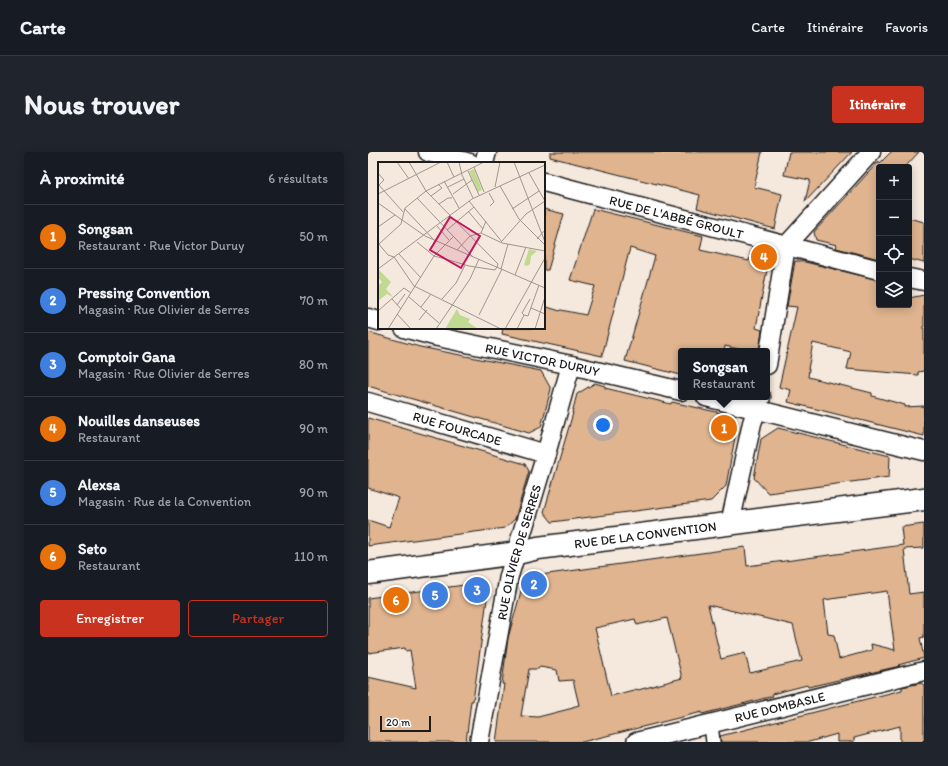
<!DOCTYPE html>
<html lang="fr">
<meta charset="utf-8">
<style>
:root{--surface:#171b24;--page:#20242c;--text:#f1f3f6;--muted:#9ea1a6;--line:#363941;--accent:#c8321e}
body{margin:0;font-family:Itim,sans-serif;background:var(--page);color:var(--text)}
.controls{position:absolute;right:12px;top:12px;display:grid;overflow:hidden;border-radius:4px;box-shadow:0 2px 10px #0003}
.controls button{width:36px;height:36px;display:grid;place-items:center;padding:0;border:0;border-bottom:1px solid var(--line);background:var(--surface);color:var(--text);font:20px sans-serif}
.scale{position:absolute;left:12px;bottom:10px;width:51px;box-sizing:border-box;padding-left:4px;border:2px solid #1c1c1c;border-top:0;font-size:11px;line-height:14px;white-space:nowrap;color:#1c1c1c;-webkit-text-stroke:3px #fff;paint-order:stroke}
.you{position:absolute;left:235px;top:273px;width:14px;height:14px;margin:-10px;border:3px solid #fff;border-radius:50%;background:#1a73e8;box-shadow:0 0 0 6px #1a73e833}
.badge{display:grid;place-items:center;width:26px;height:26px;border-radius:50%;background:var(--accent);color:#fff;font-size:13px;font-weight:700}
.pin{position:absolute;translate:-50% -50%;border:2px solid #fff;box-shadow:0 1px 4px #0006}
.popup{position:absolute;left:310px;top:196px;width:92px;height:52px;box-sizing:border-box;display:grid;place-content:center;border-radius:4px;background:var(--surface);filter:drop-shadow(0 1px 3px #0005);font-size:13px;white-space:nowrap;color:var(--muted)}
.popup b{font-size:15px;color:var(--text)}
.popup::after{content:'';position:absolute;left:50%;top:100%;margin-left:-8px;border:8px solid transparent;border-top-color:var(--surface)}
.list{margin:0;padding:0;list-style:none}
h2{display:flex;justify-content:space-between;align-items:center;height:52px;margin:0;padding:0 16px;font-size:17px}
h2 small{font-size:13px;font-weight:400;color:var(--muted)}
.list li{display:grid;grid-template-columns:26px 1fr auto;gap:12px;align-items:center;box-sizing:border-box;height:64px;padding:0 16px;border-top:1px solid var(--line)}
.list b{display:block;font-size:15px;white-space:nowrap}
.list p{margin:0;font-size:13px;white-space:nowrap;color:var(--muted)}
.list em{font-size:13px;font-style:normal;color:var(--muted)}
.actions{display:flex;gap:8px;padding:12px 16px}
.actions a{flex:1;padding:9px 0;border:1px solid var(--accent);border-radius:4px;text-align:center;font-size:14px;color:var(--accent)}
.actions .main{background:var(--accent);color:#fff}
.icon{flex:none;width:22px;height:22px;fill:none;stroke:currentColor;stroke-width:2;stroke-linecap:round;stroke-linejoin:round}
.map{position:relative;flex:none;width:556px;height:590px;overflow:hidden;border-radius:4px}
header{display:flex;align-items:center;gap:24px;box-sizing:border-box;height:56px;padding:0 20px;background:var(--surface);border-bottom:1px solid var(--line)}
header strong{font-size:19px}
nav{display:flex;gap:22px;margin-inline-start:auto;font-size:14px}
.intro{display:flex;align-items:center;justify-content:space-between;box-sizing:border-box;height:96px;padding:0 24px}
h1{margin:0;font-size:28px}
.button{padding:10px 18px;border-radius:4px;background:var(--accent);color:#fff;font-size:14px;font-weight:700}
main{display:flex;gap:24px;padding:0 24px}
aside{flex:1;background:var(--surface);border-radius:4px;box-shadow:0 2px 10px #0003}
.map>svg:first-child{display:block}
.building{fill:#dfb48f;stroke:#1c1c1c;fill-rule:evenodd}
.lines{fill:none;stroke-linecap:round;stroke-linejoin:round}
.pedestrian-casing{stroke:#1c1c1c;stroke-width:16}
.minor-casing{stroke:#1c1c1c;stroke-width:21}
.secondary-casing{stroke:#1c1c1c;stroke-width:25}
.pedestrian{stroke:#fff;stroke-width:13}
.minor{stroke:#fff;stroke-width:18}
.secondary{stroke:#fff;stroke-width:22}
.labels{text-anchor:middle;stroke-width:4;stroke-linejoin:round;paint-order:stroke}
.street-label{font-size:13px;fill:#1c1c1c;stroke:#fff}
.inset-road{fill:none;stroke:#9e9690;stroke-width:1}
.view{fill:#c2185b;fill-opacity:0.15;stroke:#c2185b;stroke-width:2}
.inset-edge{fill:none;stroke:#1c1c1c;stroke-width:2}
</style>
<header>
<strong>Carte</strong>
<nav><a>Carte</a><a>Itinéraire</a><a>Favoris</a></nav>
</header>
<div class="intro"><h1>Nous trouver</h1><a class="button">Itinéraire</a></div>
<main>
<aside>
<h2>À proximité<small>6 résultats</small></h2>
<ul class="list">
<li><span class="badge" style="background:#e8710a">1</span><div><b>Songsan</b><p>Restaurant · Rue Victor Duruy</p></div><em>50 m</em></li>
<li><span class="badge" style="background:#3f7fe0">2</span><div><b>Pressing Convention</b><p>Magasin · Rue Olivier de Serres</p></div><em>70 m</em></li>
<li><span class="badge" style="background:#3f7fe0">3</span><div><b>Comptoir Gana</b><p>Magasin · Rue Olivier de Serres</p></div><em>80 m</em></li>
<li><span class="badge" style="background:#e8710a">4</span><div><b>Nouilles danseuses</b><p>Restaurant</p></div><em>90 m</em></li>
<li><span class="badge" style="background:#3f7fe0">5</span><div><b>Alexsa</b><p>Magasin · Rue de la Convention</p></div><em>90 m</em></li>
<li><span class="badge" style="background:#e8710a">6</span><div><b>Seto</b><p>Restaurant</p></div><em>110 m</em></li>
</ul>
<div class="actions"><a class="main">Enregistrer</a><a>Partager</a></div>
</aside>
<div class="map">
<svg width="556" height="590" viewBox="0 0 556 590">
<rect width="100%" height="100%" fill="#f5e8dd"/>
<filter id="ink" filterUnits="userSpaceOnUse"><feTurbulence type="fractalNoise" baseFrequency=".025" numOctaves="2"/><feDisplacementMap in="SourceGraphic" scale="8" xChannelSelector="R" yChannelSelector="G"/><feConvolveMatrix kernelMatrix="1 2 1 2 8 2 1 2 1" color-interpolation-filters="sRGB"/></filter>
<g filter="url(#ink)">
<g class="building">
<path d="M182 0H394L386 35 414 42 407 77 329 56 332 43 182 5Z"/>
<path d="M421 0H484L437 50 442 28 416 23Z"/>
<path d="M523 0H551L537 15H511V107L468 96 469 93 448 88 446 80 511 9V12Z"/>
<path d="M176 57 196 62 180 118H176Z"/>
<path d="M225 57 335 84 332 98 381 109 383 97 397 100 401 107 388 176 394 178 391 199H380L357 194 356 199H313V223L257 209 287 104 262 96 234 204 134 182 135 176H176V154L192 159 193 158 218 163 227 134 202 128Z"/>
<path d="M541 66 556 70V111L541 107Z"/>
<path d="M427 109H433L511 128V153H541V146L556 143V219L550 220V223L479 217 483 200 445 191 440 217H441L440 225 504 241V244L537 253V255L556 254V284L420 250 423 238 411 235 429 155 419 154Z"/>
<path d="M0 180 52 195 173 219 183 237 173 275 161 281 0 234Z"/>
<path d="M227 231 237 234V236L303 252 304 250 357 262 368 280 358 334 343 349 184 370 176 360 205 261H204L209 242Z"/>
<path d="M0 266 157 312 161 319 147 367 137 376 0 394V368L21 375 31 346 0 336Z"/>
<path d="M410 276 522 304 521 325 400 341 386 326 393 287Z"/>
<path d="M556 372V396L536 397 541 442 556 440V485L552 486 556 506 530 513 532 514 440 535 439 533 404 542 405 544 390 548 334 562V560L214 590H128L136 532H134L140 486 155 432 165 424 377 395 379 414 432 407 535 393 533 375ZM519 439 527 498 503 492 504 498 471 507 466 483 460 482 456 448ZM340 453 425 473 434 509 382 521 377 501 353 507ZM299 466 314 526 270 538 269 537 243 544 227 476 267 467 269 473ZM172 515 189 518 191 529 205 528 211 553 204 555 205 556 170 565 153 564 161 517H170Z"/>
<path d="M111 431 120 440 105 549H103L98 590H0V525L48 536 42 498 38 499 37 496 0 501V446Z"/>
<path d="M553 531 556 533V590H532V574L486 586V590H469V582L441 590H353L352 584 534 538V535Z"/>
</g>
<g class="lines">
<defs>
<path id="pedestrian" d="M343 572 345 590"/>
<g id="minor">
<path d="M60 0 102 11"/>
<path d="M116 11 119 0"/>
<path id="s1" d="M176 30 511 118"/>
<path d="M541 126 556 129"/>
<path d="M0 166 11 169"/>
<path id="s2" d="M36 176 70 185 203 213 313 239"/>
<path d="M399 213 418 94 503 0"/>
<path d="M338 245 556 299"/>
<path id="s3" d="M0 250 178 302"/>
<path d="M362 372 384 271 393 245"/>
<path id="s4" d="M111 590 141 424 178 302 203 213"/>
<path id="s5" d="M268 590 556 519"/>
</g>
<g id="secondary">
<path id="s6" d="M0 421 149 401 170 396 556 347"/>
</g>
</defs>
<use href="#pedestrian" class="pedestrian-casing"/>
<use href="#minor" class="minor-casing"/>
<use href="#secondary" class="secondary-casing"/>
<use href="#pedestrian" class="pedestrian"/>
<use href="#minor" class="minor"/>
<use href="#secondary" class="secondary"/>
</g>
</g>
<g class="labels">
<g class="street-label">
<text dy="5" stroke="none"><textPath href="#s1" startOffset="137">RUE DE L'ABBÉ GROULT</textPath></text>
<text dy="5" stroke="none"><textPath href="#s2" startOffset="142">RUE VICTOR DURUY</textPath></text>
<text dy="5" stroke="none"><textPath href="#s3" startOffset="93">RUE FOURCADE</textPath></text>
<text dy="5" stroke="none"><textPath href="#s6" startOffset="280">RUE DE LA CONVENTION</textPath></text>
<text dy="5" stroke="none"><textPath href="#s4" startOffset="194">RUE OLIVIER DE SERRES</textPath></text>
<text dy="5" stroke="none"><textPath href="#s5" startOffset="148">RUE DOMBASLE</textPath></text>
</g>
</g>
<g transform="translate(10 10)">
<rect width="167" height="167" fill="#f5e8dd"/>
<path d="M96 7 104 28 100 30 91 9ZM151 87 159 89 153 94 152 102 149 104 146 103ZM1 108 13 120 8 127 15 135 9 132 0 139V124L4 120 0 115ZM79 147 82 153 92 157 90 160 100 167H67Z" fill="#c1d990"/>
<path class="inset-road" d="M19 0 31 17M31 0 48 29 120 102 119 105 117 108 91 104 71 98 56 94 39 80M69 0 76 15M81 0 84 13 95 36M136 0 167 80M96 5 106 30M90 9 101 33M0 11 6 18 1 23M66 19 81 46M0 22 25 50M122 24 141 57 167 83M70 25 86 17M117 25 122 0M111 31 116 40 112 44M0 32 63 0M75 32 94 18M53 34 64 26 60 22M39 36 95 95M91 39 124 80M0 41 47 74 167 126M61 42 70 36H74M27 47 56 78M134 47 161 29M90 49 105 67M59 64 71 78M0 65 17 53M69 68 96 45M103 71 124 81 167 89M103 71 108 59M159 77 167 68M124 79 148 52 167 39 151 11M0 81 10 93 16 95 36 124 123 167M1 82 23 62 27 46 48 29 106 0M79 88 92 74 103 71M21 92 43 116M0 107 94 37 167 3M123 107 130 82M137 113 148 85M31 135 61 161M14 137 23 147M64 137 78 121 87 103M19 143 27 132M43 145 53 132M153 146 167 152M0 149 26 126 33 131M19 152 33 167M101 153 124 107M146 153 144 151 152 137M41 158 49 148M10 167 56 94 76 74M58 167 92 117 101 97M127 167 167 96M139 167 146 153 150 154 161 123M157 167 167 135"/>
<path class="view" d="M72 55 102 74 83 106 52 88Z"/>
<rect width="167" height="167" class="inset-edge"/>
</g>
</svg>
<div class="controls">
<button>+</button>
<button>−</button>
<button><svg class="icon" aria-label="locate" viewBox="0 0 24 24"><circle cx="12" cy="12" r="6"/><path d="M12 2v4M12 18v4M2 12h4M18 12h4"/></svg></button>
<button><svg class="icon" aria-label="layers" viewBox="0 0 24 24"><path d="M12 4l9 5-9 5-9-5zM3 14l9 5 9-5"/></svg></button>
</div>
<div class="scale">20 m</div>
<div class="you"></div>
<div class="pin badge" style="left:356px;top:276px;background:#e8710a">1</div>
<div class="popup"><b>Songsan</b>Restaurant</div>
<div class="pin badge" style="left:166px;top:432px;background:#3f7fe0">2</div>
<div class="pin badge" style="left:109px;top:438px;background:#3f7fe0">3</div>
<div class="pin badge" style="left:396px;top:105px;background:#e8710a">4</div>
<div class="pin badge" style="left:67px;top:443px;background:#3f7fe0">5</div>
<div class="pin badge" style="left:28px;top:448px;background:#e8710a">6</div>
</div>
</main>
